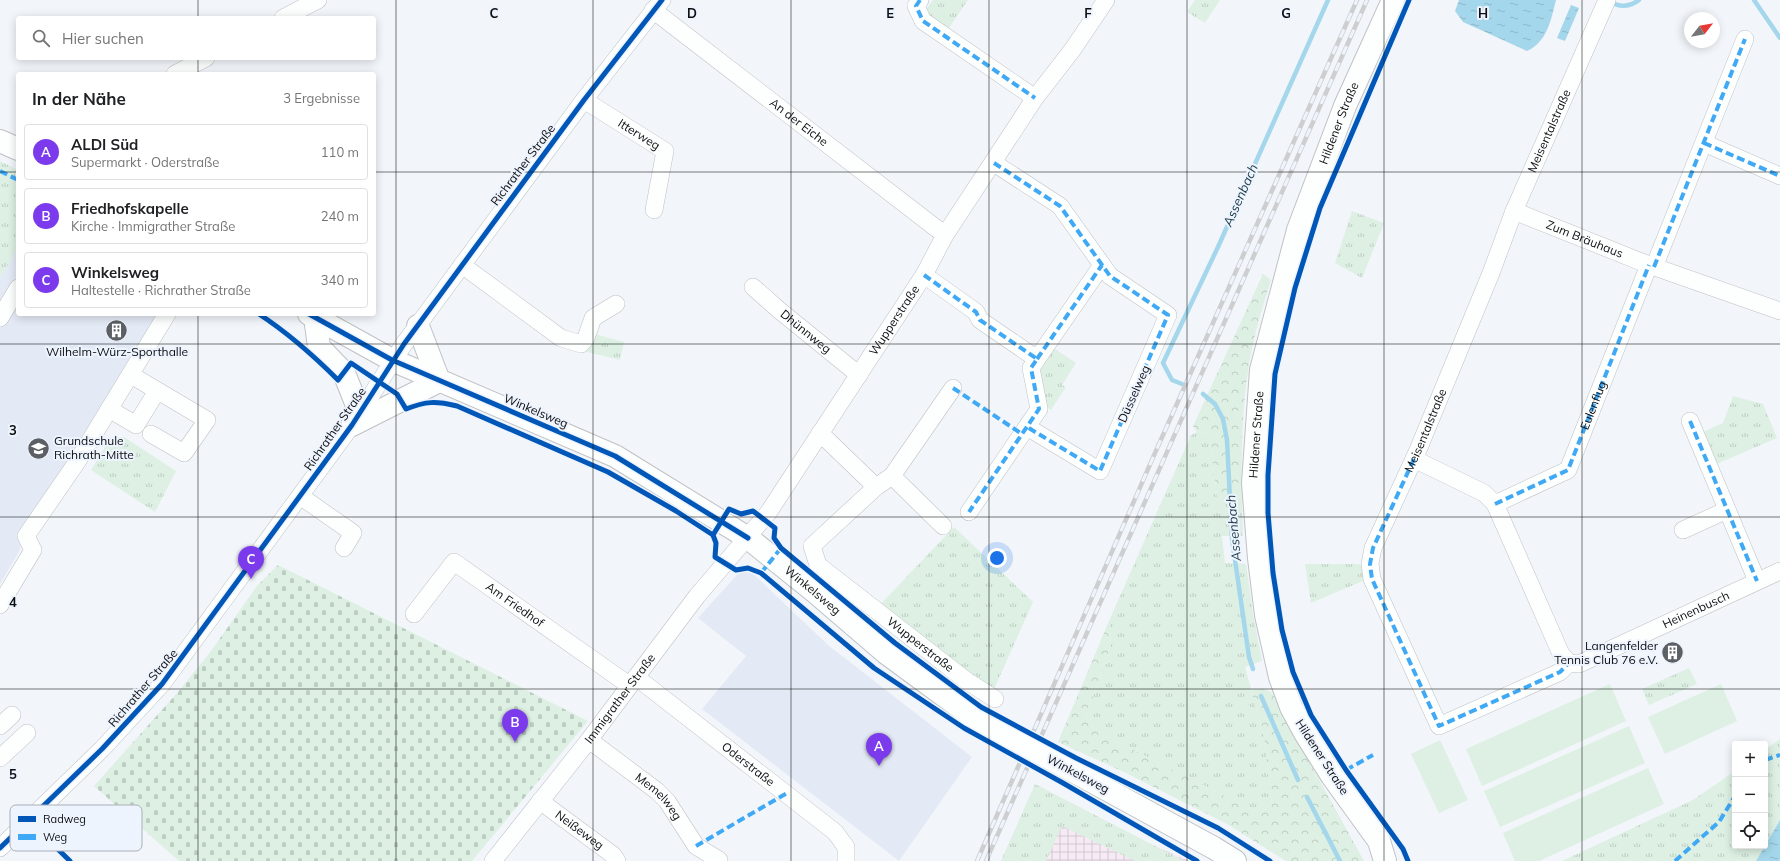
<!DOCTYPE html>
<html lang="de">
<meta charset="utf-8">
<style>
:root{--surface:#fff;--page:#f2f2f2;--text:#202124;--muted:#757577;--line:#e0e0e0;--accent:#7c3aed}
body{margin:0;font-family:Mulish,sans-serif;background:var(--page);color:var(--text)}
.controls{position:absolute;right:12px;bottom:12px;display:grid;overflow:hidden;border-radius:4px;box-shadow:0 2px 10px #0003}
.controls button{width:36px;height:36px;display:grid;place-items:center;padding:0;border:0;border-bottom:1px solid var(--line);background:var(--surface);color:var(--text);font:20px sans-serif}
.compass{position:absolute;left:1684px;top:12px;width:36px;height:36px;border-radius:50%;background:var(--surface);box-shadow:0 2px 10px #0003;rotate:59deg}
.you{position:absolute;left:997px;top:558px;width:14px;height:14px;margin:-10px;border:3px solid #fff;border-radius:50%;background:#1a73e8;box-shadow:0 0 0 6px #1a73e833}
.badge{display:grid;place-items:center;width:26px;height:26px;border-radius:50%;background:var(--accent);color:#fff;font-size:13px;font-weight:700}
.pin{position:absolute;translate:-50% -33px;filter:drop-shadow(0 1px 2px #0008)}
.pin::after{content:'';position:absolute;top:21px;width:14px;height:12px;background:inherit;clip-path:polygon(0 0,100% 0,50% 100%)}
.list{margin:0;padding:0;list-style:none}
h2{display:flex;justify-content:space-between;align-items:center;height:52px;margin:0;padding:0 16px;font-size:17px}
h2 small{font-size:13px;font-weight:400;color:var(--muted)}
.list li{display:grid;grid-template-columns:26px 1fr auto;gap:12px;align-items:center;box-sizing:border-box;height:56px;margin:0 8px 8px;padding:0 8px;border:1px solid var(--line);border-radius:4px}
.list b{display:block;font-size:15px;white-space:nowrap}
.list p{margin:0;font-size:13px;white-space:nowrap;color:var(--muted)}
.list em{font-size:13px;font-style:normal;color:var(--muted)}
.icon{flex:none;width:22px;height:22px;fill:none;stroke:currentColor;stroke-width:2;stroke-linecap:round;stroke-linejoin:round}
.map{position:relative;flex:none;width:1780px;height:861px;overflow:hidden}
.search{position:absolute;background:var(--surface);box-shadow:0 2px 10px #0003;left:16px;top:16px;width:360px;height:44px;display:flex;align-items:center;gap:10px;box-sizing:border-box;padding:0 14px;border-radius:4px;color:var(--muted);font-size:15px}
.panel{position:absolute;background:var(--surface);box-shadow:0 2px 10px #0003;left:16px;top:72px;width:360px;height:244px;border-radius:4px}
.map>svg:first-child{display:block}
.built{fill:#e4eaf5}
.industrial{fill:url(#industrial-grid)}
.grass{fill:url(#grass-tufts)}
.forest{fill:url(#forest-crowns)}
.cemetery{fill:url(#cemetery-stones)}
.garden{fill:#ddf0e3}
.water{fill:url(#water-ripples)}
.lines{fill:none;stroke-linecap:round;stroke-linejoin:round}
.stream{stroke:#a4d7eb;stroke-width:4.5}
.minor-casing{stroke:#bfc2c5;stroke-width:18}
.major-casing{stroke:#bfc2c5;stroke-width:24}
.minor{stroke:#fdfefe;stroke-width:17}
.major{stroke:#fdfefe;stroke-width:22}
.rail-casing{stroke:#cdced0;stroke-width:4.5}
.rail{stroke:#eef4fe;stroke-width:3;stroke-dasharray:9;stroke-linecap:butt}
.major-bridge-casing{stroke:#bfc2c5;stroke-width:24;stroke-linecap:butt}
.major-bridge{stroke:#fdfefe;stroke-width:22}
.quiet{stroke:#3fa9f5;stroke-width:4;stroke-dasharray:8 4;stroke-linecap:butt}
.cycleway-casing{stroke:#eef4fe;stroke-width:8}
.cycleway{stroke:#0057b8;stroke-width:5}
.grid{fill:none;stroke:#0c0e11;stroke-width:1;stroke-opacity:0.55}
.labels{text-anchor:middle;stroke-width:4;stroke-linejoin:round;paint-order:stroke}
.street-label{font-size:12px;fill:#0c0e11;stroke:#eef4fe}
.poi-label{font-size:12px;fill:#0c0e11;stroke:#eef4fe}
.water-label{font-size:13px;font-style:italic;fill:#1a3b47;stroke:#eef4fe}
.key{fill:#eef4fe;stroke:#aaafb7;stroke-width:1}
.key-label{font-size:11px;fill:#0c0e11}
.grid-label{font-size:13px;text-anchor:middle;font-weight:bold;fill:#0c0e11;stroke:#eef4fe;stroke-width:4;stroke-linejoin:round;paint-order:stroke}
</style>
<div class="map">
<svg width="1780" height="861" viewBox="0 0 1780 861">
<defs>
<pattern id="industrial-grid" width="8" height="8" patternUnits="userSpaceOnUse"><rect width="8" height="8" fill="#f6ebf4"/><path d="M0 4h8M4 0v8" fill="none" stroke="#d2c8d0"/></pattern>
<pattern id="grass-tufts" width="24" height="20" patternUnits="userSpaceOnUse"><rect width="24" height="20" fill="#ddf0e3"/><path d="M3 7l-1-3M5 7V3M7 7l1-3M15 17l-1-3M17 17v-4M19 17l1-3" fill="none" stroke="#bccdc2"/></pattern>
<pattern id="forest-crowns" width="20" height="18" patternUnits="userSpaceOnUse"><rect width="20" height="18" fill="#ddf0e3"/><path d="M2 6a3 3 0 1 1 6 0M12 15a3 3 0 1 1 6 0" fill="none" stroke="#bccdc2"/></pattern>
<pattern id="cemetery-stones" width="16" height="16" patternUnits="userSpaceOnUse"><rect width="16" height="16" fill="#ddf0e3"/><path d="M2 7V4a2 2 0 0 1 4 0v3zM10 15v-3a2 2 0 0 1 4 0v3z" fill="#bccdc2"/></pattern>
<pattern id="water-ripples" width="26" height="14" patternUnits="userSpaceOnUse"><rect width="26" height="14" fill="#a4d7eb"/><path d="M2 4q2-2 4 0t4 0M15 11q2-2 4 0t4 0" fill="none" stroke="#8cb7c8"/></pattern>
</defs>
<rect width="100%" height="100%" fill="#f2f5fa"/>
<g class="built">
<path d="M18 248V314H159L125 376 22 533 20 550 0 584V278Z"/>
<path d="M745 566 828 645 972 757 899 861 702 709 746 656 698 618Z"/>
</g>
<path class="industrial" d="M1039 797 1190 861H1012Z"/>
<g class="grass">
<path d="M933 0H968L946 32 925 11Z"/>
<path d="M1195 0H1220L1205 23 1187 12Z"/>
<path d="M0 161 18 170V248L0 278Z"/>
<path d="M1352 211 1384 223 1362 278 1335 263Z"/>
<path d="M591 333 624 342 620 360 587 352Z"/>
<path d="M1052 347 1076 363 1062 385 1066 387 1051 410 1045 406 1038 370Z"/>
<path d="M1733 396 1763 404 1777 438 1714 465 1701 433 1723 423Z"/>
<path d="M1197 432 1209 434 1217 497H1242L1243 536H1222L1225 563 1246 564 1253 614 1262 661 1245 667 1264 738 1272 803 1260 814 1094 730 1086 717 1112 642 1109 621 1191 435Z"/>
<path d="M124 437 176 471 155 512 91 470 110 439Z"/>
<path d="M954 527 1033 602 991 696 875 610Z"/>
<path d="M1305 564H1363L1365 580 1311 603Z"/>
<path d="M1689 668 1697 684 1649 705 1642 689Z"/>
<path d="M1780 739V820L1765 845V750Z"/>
<path d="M1735 771V846H1765L1756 861H1562L1693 800Z"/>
<path d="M1035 784 1184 861H1135L1062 826 1046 861H1001Z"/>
</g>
<g class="forest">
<path d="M1263 274 1271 280C1264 302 1257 325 1252 348 1242 396 1241 448 1242 497H1217L1209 434 1197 432 1193 426Z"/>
<path d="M1109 621 1112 642 1086 717 1094 730 1260 814 1272 803 1264 738 1251 689H1264L1273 693 1281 711 1364 861H1286L1227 824 1126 773 1058 742Z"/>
</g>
<path class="cemetery" d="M278 565 588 721 472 861H179L94 786 178 692 211 651 257 586Z"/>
<g class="garden">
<path d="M1610 684 1626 721 1482 786 1466 749Z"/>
<path d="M1721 684 1737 721 1665 754 1648 717Z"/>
<path d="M1629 726 1645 763 1500 827 1484 791Z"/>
<path d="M1440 740 1468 800 1439 813 1411 754Z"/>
<path d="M1648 768 1664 804 1539 861H1515L1503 833Z"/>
</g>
<g class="water">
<path d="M1459 0H1556C1551 20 1547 42 1527 51L1463 22 1455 11Z"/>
<path d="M1571 5 1579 8 1565 41 1557 38Z"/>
<path d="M1780 820V861H1756L1777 825Z"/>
</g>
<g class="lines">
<g class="stream">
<path d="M1754 0 1780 38"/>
<path d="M1610 1C1619 8 1630 7 1639 0"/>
<path d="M1182 384 1172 380 1163 363 1218 247 1328 0"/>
<path d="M1203 394 1215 404 1223 419 1227 440 1232 539 1249 657 1253 669"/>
<path d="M1261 696 1298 780"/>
<path d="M1307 797 1340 861"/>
</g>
<defs>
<g id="minor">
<path d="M920 0 916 6 923 21 1035 98"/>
<path id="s1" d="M653 10 945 235"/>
<path d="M283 18 318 0"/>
<path d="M175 74 206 58"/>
<path id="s2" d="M584 100 665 151 654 210"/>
<path d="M1704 143 1780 176"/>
<path d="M994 163 1060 206 1110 276 1168 315 1100 471 1027 427"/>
<path id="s3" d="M1514 211 1649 265 1780 311"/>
<path d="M462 265 561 338 581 344 586 338 593 318 616 304"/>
<path d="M1654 267 1745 39"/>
<path d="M924 275 976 312 980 320 1037 359 1031 368 1039 409 969 512"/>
<path id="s4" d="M753 287 779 310 859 375"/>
<path d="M0 318 18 288"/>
<path d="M1037 359 1102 265"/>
<path d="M131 375 207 420 184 453 151 434"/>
<path id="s5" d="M953 388 892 476 876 487 812 546 818 565 967 681 995 699"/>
<path d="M109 409 136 425 157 391"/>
<path d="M1690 421 1757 581"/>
<path d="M820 433 876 487"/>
<path d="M1414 459 1484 493 1495 504 1561 654 1569 663"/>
<path d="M892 476 943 526"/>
<path d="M300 496 353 533 344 548"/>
<path d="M1495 504 1568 470 1649 265"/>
<path d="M1683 530 1727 510"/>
<path d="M0 605 33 550 26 536 77 462 167 314"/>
<path id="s6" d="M414 614 454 562 629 685"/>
<path id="s7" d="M1569 663 1560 672 1439 726 1372 579 1370 564 1373 548 1418 450 1491 273 1514 211 1607 0"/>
<path id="s8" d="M1569 663 1579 664 1780 571"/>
<path id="s9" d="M636 677 835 832 846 847V861"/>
<path d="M0 726 12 715"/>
<path id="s10" d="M589 740 657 791 667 801 696 846 719 860"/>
<path d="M0 758 27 733"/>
<path id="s11" d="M540 801 613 855 617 861"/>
<path d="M0 848 102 749 162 684 352 425 404 344 584 100 662 0"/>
<path id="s12" d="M493 861 589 740 697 596 768 513 924 275 945 235 1035 98 1073 49 1106 0"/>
</g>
<g id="major">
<path d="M0 141 18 149"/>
<path id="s13" d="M309 314 392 360 615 456 748 538 815 592 886 653 973 717"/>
<path d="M315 317 319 347 344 373 360 413"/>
<path d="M418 326 439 381"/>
<path d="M352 425 439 381"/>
<path d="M1071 770 1214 848 1235 861"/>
<path id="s14" d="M1385 861 1379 841 1332 776 1305 733 1291 707 1280 677 1266 615 1259 558 1253 483 1261 370 1298 230 1345 106 1393 0"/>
</g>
</defs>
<use href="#minor" class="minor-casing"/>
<use href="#major" class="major-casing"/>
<use href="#minor" class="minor"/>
<use href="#major" class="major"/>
<defs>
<g id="rail">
<path d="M977 861 1155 453 1357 0"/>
<path d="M986 861 1367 0"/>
</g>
</defs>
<use href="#rail" class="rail-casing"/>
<use href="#rail" class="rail"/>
<defs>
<path id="major-bridge" d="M973 717 1071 770"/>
</defs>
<use href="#major-bridge" class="major-bridge-casing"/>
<use href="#major-bridge" class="major-bridge"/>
<g class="quiet">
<path d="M920 0 916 6 923 21 1035 98"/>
<path d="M1704 143 1780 176"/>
<path d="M994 163 1060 206 1110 276 1168 315 1100 471 1027 427"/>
<path d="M0 171 18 180"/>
<path d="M1654 267 1745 39"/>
<path d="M924 275 976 312 980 320 1037 359 1031 368 1039 409 969 512"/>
<path d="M1037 359 1102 265"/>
<path d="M953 388 1022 434"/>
<path d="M1690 421 1757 581"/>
<path d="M1414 459 1373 548 1370 564 1372 579 1439 726 1560 672 1569 663"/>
<path id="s15" d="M1495 504 1568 470 1649 265"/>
<path d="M761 573 781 548"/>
<path d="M1765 760 1780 755"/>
<path d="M1346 770 1373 755"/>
<path d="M696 846 787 793"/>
<path d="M1675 861 1719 822 1735 796"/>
</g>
<defs>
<g id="cycleway">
<path d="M259 314C288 333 313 355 338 380L351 363 397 394 406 409C426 401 436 401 457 406L608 472 676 511 713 535 716 543 715 557 736 570 748 568 761 573 874 668 964 728 1063 783 1197 861"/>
<path d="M309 314 392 360 615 456 748 538"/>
<path d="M713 535 729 509 741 514 753 511 775 528 774 538 781 548 895 643 981 707 1076 758 1218 828 1270 861"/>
<path d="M29 821 70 861"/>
<path d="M0 848 102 749 162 684 352 425 404 344 584 100 662 0"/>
<path d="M1408 861 1403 849 1346 770 1311 715 1293 672 1282 630 1273 573 1268 513V475L1275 374 1295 288 1320 208 1409 0"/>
</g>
</defs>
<use href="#cycleway" class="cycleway-casing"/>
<use href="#cycleway" class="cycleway"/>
</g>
<path class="grid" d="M198 0V18M396 0V861M593 0V861M791 0V861M989 0V861M1187 0V861M1384 0V861M1582 0V861M198 58V74M0 172H18M374 172H1780M198 314V861M0 344H1780M0 517H1780M0 689H1780"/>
<defs>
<symbol id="building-disc" viewBox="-11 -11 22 22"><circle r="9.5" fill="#5c5f63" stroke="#eef4fe"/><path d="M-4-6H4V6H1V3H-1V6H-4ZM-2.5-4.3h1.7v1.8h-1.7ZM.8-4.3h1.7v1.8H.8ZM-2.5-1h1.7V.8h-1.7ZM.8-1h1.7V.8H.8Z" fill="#fff"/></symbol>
<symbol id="school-disc" viewBox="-11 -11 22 22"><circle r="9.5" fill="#5c5f63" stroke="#eef4fe"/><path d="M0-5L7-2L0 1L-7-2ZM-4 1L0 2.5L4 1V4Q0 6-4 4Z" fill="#fff"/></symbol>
</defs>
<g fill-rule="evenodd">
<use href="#building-disc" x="104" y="318" width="25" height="25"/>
<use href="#school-disc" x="26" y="436" width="25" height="25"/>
<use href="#building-disc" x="1660" y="640" width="25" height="25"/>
</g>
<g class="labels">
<g class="street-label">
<text dy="4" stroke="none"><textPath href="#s1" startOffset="184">An der Eiche</textPath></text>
<text dy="4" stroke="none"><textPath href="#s14" startOffset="782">Hildener Straße</textPath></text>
<text dy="4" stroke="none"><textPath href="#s7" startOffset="791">Meisentalstraße</textPath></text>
<text dy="4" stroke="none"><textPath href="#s2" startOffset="65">Itterweg</textPath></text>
<text transform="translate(523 165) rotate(-53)" y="4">Richrather Straße</text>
<text dy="4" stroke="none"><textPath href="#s3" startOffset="76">Zum Bräuhaus</textPath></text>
<text dy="4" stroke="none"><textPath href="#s12" startOffset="674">Wupperstraße</textPath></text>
<text dy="4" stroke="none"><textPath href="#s4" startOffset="69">Dhünnweg</textPath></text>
<text transform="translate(1134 394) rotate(-66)" y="4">Düsselweg</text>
<text dy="4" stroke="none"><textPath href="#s15" startOffset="150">Eulenflug</textPath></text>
<text transform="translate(536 411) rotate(23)" y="4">Winkelsweg</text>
<text transform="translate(335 429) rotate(-55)" y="4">Richrather Straße</text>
<text dy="4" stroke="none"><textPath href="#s7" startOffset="467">Meisentalstraße</textPath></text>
<text dy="4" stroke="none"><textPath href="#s14" startOffset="458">Hildener Straße</textPath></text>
<text dy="4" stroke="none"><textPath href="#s13" startOffset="577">Winkelsweg</textPath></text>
<text dy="4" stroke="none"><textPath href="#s6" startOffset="140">Am Friedhof</textPath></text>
<text dy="4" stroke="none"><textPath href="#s8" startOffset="139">Heinenbusch</textPath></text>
<text dy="4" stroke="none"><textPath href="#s5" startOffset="363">Wupperstraße</textPath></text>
<text transform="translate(143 688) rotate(-49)" y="4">Richrather Straße</text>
<text dy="4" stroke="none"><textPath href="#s12" startOffset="206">Immigrather Straße</textPath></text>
<text transform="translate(1322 757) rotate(57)" y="4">Hildener Straße</text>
<text dy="4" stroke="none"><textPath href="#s9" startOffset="142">Oderstraße</textPath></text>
<text transform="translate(1078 774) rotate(28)" y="4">Winkelsweg</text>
<text dy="4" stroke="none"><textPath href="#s10" startOffset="90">Memelweg</textPath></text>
<text dy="4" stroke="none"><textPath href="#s11" startOffset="49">Neißeweg</textPath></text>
</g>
<g class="poi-label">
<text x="117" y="356">Wilhelm-Würz-Sporthalle</text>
<text x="54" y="445" text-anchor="start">Grundschule<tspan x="54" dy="14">Richrath-Mitte</tspan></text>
<text x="1658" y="650" text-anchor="end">Langenfelder<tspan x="1658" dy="14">Tennis Club 76 e.V.</tspan></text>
</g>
<g class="water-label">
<text transform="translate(1240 195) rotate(-66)" y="5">Assenbach</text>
<text transform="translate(1233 528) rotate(-95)" y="5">Assenbach</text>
</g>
</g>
<rect x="10" y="805" width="132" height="46" rx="6" class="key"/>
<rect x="18" y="816" width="18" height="6" fill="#0057b8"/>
<rect x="18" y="834" width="18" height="6" fill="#3fa9f5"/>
<g class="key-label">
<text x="43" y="823">Radweg</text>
<text x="43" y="841">Weg</text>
</g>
<g class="grid-label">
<text x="494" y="18">C</text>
<text x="692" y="18">D</text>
<text x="890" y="18">E</text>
<text x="1088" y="18">F</text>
<text x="1286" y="18">G</text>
<text x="1483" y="18">H</text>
<text x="13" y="435">3</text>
<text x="13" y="607">4</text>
<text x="13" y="779">5</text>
</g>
</svg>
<div class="controls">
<button>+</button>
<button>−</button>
<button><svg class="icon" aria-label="locate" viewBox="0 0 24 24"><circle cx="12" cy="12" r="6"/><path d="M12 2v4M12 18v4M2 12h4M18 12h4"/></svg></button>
</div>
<svg class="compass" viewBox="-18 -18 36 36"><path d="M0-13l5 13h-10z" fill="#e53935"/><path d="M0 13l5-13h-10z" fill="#757577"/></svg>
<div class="you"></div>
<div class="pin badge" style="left:879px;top:766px">A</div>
<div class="pin badge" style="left:515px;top:742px">B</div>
<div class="pin badge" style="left:251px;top:579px">C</div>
<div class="search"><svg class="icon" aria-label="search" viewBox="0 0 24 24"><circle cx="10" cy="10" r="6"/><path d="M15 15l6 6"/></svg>Hier suchen</div>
<section class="panel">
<h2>In der Nähe<small>3 Ergebnisse</small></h2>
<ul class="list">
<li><span class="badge">A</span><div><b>ALDI Süd</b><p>Supermarkt · Oderstraße</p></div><em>110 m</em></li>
<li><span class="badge">B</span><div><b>Friedhofskapelle</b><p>Kirche · Immigrather Straße</p></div><em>240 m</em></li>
<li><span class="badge">C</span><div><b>Winkelsweg</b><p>Haltestelle · Richrather Straße</p></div><em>340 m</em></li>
</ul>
</section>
</div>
